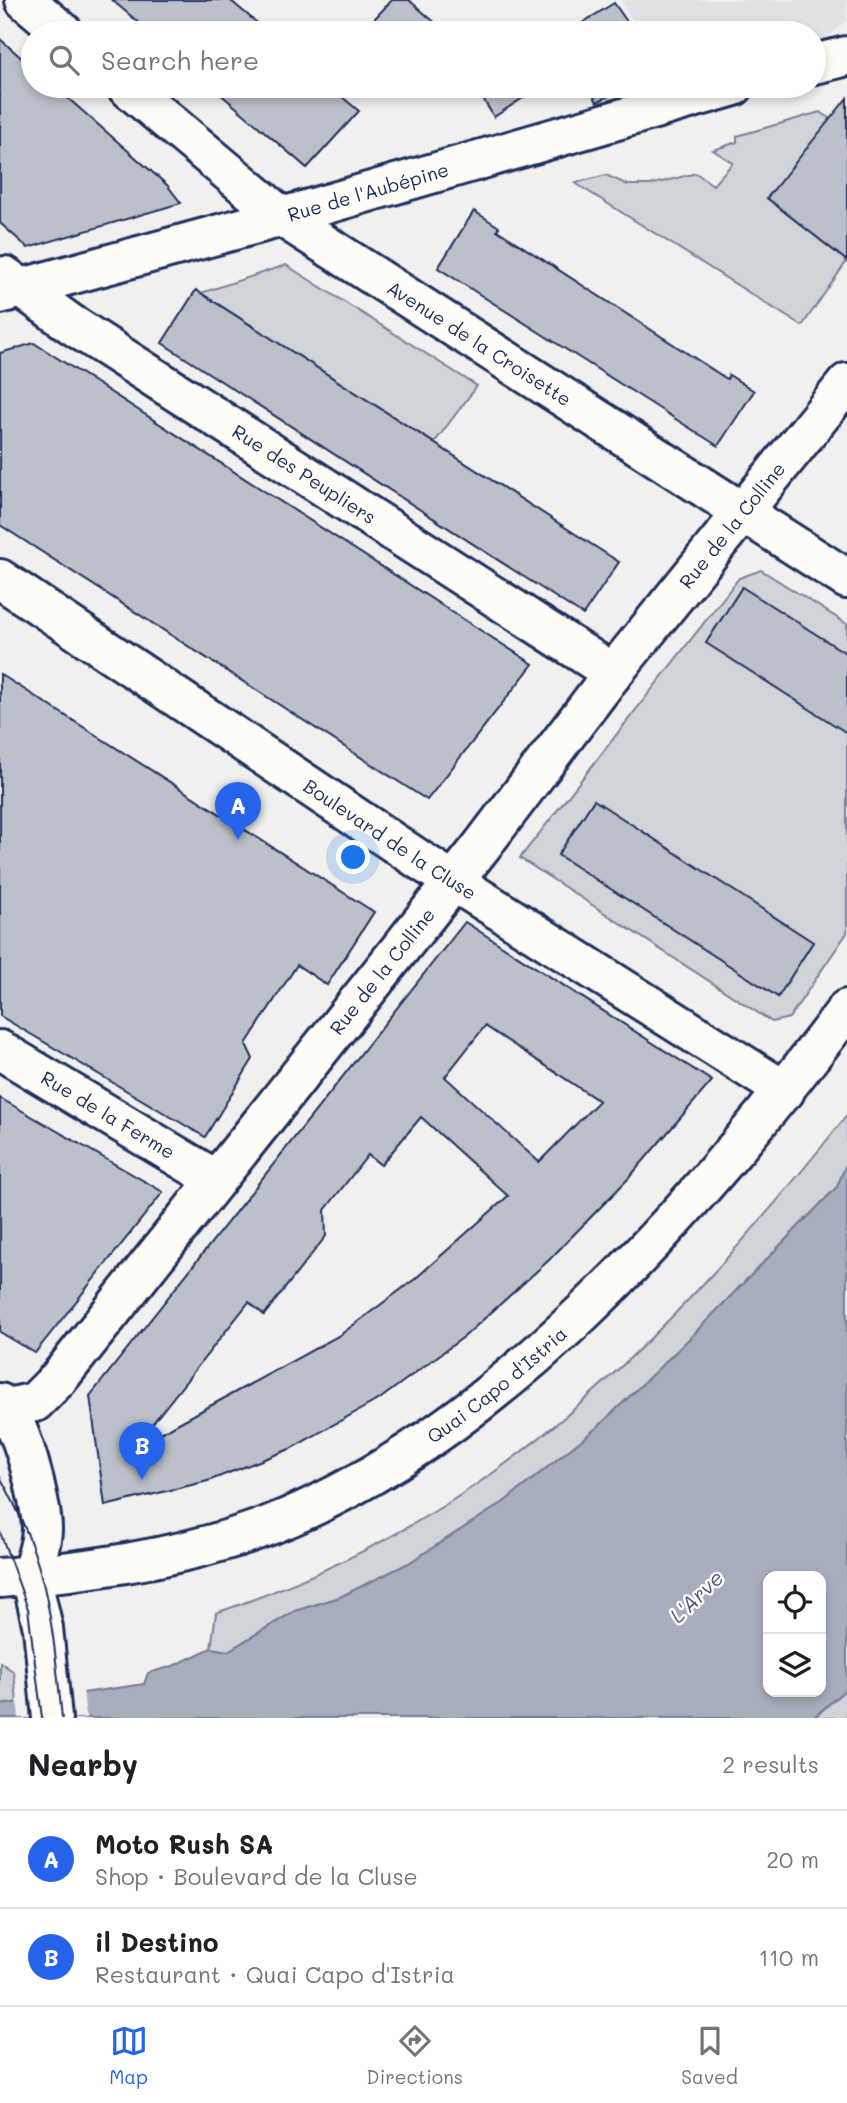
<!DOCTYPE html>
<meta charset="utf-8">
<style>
:root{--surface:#fff;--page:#f2f2f2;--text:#202124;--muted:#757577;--line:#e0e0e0;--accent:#2563eb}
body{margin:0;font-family:Mali,sans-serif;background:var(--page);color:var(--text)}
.controls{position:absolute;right:21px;bottom:21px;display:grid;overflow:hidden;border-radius:14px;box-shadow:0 4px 10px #0003}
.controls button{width:63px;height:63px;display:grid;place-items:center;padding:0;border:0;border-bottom:2px solid var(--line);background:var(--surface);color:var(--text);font:35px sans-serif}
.you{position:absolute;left:354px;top:858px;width:24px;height:24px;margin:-18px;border:5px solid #fff;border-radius:50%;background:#1a73e8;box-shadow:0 0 0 10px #1a73e833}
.badge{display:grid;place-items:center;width:46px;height:46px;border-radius:50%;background:var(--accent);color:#fff;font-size:23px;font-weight:700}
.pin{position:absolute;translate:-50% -58px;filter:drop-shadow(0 2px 4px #0008)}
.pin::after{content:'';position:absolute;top:37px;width:24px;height:21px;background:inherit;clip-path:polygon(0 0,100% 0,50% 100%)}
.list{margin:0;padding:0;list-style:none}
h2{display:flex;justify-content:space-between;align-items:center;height:91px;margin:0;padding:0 28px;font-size:30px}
h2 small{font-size:23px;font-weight:400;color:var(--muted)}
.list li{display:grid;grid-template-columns:46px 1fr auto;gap:21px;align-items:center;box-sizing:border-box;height:98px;padding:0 28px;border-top:2px solid var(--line)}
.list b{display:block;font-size:26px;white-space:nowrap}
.list p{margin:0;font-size:23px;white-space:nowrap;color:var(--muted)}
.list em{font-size:23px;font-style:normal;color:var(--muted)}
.icon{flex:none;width:38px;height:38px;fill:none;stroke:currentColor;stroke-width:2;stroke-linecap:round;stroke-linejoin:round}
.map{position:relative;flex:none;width:847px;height:1718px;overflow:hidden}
.search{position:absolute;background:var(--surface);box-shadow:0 4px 10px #0003;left:21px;right:21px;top:21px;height:77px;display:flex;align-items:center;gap:18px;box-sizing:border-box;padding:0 24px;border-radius:38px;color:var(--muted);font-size:26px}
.sheet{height:287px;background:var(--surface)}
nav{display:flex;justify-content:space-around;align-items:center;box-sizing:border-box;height:98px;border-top:2px solid var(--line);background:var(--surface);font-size:19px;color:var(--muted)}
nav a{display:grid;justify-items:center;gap:4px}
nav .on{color:var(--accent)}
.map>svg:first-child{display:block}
.built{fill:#e0e2e3}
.green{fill:#d0d3d8;stroke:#76819b;stroke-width:2}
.water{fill:#a7adbd;stroke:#6f7b97;stroke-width:2;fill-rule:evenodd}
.pier{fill:#f0f0ee}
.building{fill:#bbc0ca;stroke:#1b2f5e;stroke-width:2;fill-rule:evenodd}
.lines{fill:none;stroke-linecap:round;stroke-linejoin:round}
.minor-casing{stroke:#1b2f5e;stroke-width:44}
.tertiary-casing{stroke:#1b2f5e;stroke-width:44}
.minor{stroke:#fdfcf7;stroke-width:38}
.tertiary{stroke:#fdfcf7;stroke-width:38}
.tram{stroke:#1b2f5e;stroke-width:2}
.labels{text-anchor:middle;stroke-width:5;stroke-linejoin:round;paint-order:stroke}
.street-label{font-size:19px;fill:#1b2f5e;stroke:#fdfcf7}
.water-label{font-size:21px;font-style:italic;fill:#4c5b7f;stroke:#fdfcf7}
</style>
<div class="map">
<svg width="847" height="1718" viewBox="0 0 847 1718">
<rect width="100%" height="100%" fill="#f0f0ee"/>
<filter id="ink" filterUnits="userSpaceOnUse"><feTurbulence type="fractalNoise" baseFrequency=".0143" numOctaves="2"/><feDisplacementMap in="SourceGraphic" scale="14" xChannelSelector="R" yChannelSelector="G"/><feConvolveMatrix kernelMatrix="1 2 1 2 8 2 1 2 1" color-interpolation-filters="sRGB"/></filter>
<g filter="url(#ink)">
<path class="built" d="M621 0H847V20L829 36 814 42V33H639Z"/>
<g class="green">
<path d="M820 112 831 119 767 198 847 261 802 326 575 183 606 175 628 185H650L696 173 713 185 733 163 713 150 737 142V136Z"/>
<path d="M286 265 477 386 434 443 201 293Z"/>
<path d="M761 570 847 624V933L789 1018 772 1022 520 858 739 578Z"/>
<path d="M847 1115V1162L837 1187 687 1341 599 1426 504 1502 409 1563 340 1597 295 1611 228 1651 211 1648 216 1613C303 1583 392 1541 471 1488 613 1393 742 1248 847 1115Z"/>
<path d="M0 1662 14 1672 17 1703 0 1705Z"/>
<path d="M847 1688V1718H814Z"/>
</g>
<path class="water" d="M847 1162V1688L813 1718H0V1705L144 1684 148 1673 173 1666 211 1648 228 1651 295 1611 340 1597 409 1563 504 1502 599 1426 687 1341 837 1187ZM768 1576H821V1692H768Z"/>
<path class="pier" d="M83 1688 86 1718H19L17 1699Z"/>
<g class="building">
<path d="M112 0H230L269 33H151Z"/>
<path d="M392 0H409L447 33H361Z"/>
<path d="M614 3 628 23 619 29 622 33H566Z"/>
<path d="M0 39 33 68V86H54L167 185 181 203 28 248 0 223Z"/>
<path d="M211 86H329L359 111 307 168Z"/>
<path d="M482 86H541L494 117 477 89Z"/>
<path d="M588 86H629L597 102Z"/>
<path d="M847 98V261L767 198Z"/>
<path d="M474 211 499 227 497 230 727 379 729 375 754 391 718 446 438 268Z"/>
<path d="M196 290 619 562 583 615 162 343Z"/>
<path d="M34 343 533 664 427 800 0 525V353Z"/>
<path d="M742 587 847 654V733L706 643Z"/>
<path d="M0 674 374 912 327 985 297 965 246 1044 253 1059 205 1137 0 1016Z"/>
<path d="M594 800 813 942 778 997 558 855Z"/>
<path d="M465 922 712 1081 627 1180 548 1261 465 1336 381 1398 290 1449 208 1481 105 1506 90 1396ZM485 1026 599 1101 539 1162 445 1077ZM421 1117 508 1196 415 1279 340 1335 133 1448 249 1302 264 1315 326 1236 325 1210 368 1155 381 1165Z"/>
<path d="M0 1098 163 1192 35 1353 0 1332Z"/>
</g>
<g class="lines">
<defs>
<g id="minor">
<path d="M25 0 64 33"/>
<path d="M814 64 847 56"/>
<path id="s1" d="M126 86 282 217 847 579"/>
<path id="s2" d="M5 276 71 324 613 673"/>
<path id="s3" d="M0 294 282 217 734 86"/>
<path id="s4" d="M0 1050 215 1179"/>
<path d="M0 1403C20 1415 42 1504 42 1529 42 1544 35 1561 31 1576"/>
<path id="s5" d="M8 1408 35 1402 58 1379 481 847 613 673 847 383"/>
</g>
<g id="tertiary">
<path id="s6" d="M0 579 421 861 785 1091"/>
<path d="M31 1576 43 1628 52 1718"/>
<path id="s7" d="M0 1578C84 1571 170 1560 251 1532 489 1448 698 1206 847 1009"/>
</g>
</defs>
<use href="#minor" class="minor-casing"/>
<use href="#tertiary" class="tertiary-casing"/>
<use href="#minor" class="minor"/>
<use href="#tertiary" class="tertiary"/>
<g class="tram">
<path d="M0 1477C49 1563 52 1623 62 1718"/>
<path d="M0 1532 28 1609 42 1718"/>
</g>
</g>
</g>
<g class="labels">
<g class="street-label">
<text dy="7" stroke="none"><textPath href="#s3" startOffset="382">Rue de l'Aubépine</textPath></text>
<text dy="7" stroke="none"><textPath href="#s1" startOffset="438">Avenue de la Croisette</textPath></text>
<text dy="7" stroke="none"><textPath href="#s2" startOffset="359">Rue des Peupliers</textPath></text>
<text dy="7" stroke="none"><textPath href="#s5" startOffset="1148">Rue de la Colline</textPath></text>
<text dy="7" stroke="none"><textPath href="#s6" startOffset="469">Boulevard de la Cluse</textPath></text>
<text dy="7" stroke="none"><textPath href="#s5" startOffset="581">Rue de la Colline</textPath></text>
<text dy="7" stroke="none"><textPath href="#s4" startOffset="126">Rue de la Ferme</textPath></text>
<text dy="7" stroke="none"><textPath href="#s7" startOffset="544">Quai Capo d'Istria</textPath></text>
</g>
<g class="water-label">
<text transform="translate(697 1597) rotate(-44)" y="7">L'Arve</text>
</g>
</g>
</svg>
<div class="controls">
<button><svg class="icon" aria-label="locate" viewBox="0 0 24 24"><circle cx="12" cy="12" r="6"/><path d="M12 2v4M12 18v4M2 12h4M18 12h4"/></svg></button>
<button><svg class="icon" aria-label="layers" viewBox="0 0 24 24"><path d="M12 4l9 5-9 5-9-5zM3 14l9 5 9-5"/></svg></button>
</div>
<div class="you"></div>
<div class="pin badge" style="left:238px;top:840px">A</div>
<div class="pin badge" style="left:142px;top:1480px">B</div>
<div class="search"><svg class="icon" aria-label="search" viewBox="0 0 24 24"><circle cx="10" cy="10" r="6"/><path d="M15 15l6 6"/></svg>Search here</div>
</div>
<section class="sheet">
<h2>Nearby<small>2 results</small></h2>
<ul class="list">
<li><span class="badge">A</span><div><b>Moto Rush SA</b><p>Shop · Boulevard de la Cluse</p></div><em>20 m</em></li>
<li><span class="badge">B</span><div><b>il Destino</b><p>Restaurant · Quai Capo d'Istria</p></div><em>110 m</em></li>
</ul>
</section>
<nav>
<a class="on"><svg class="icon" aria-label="map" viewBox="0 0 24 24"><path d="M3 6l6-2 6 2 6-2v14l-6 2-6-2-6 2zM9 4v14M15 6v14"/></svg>Map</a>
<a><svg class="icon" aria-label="directions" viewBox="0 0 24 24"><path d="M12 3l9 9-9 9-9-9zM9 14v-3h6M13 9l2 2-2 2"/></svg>Directions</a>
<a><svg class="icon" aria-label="saved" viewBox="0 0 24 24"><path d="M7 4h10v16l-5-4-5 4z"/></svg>Saved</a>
</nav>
